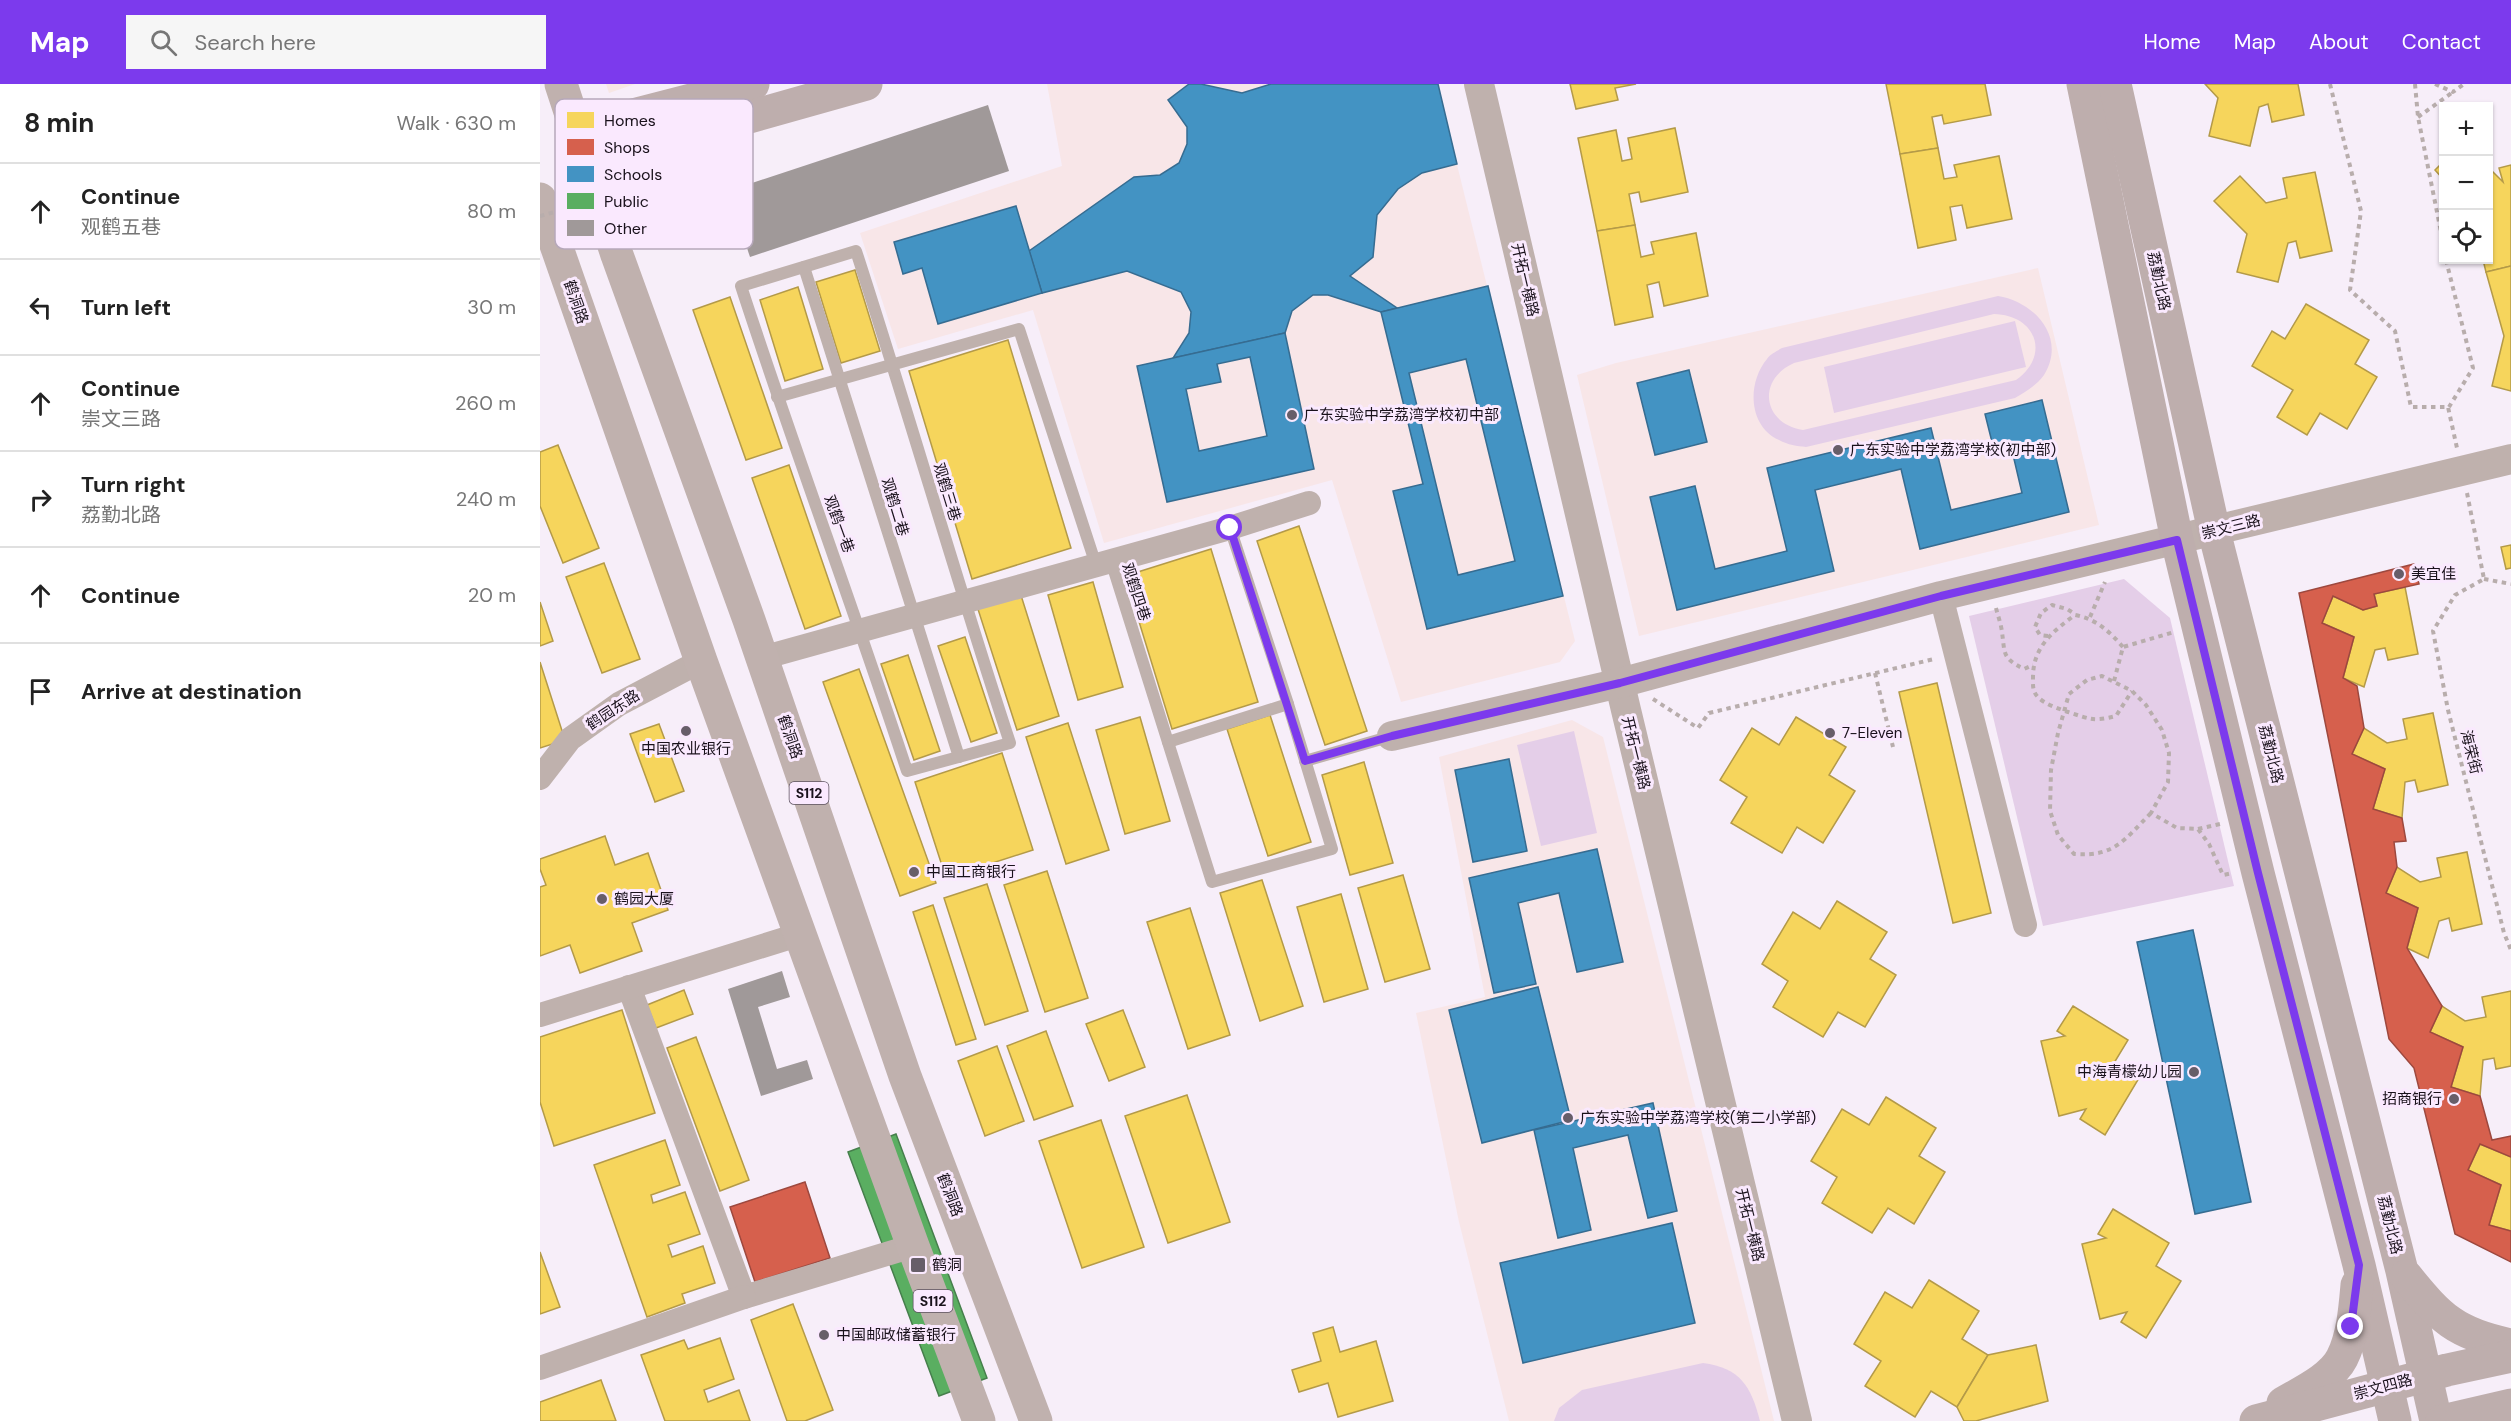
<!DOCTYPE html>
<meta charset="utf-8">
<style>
:root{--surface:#fff;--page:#f6f6f6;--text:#222;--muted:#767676;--line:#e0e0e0;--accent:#7c3aed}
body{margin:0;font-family:"DM Sans","Noto Sans SC",sans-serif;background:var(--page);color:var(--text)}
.controls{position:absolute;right:18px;top:18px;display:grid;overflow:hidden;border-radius:0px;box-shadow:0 2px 4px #0004}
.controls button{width:54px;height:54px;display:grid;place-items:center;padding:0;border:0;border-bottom:2px solid var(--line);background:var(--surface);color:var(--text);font:30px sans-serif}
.stop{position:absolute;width:18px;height:18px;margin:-14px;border:4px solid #7c3aed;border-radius:50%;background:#fff}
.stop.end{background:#7c3aed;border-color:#fff;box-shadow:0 2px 6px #0008}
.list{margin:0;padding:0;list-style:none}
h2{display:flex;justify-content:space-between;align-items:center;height:78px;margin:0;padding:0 24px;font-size:26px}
h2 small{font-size:20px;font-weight:400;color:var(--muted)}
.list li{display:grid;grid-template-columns:39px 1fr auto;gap:18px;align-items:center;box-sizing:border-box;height:96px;padding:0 24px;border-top:2px solid var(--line)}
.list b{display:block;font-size:22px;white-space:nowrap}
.list p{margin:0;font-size:20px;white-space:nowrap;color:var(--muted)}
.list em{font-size:20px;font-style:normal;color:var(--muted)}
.icon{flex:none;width:33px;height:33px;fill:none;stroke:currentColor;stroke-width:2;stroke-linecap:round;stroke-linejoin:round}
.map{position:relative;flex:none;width:1971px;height:1337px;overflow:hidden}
header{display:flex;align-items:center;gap:36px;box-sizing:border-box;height:84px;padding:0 30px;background:var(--accent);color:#fff}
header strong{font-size:28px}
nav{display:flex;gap:33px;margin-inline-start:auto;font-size:21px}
.search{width:420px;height:54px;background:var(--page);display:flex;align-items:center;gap:15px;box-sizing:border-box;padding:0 21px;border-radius:0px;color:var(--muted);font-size:22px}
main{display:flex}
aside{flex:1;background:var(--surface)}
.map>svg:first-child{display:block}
.education{fill:#f8e6e8}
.medical{fill:#f7e7e5}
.green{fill:#e4cee8;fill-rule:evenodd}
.homes{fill:#f6d55c;stroke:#b49a48;stroke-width:1.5}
.shops{fill:#d6604d;stroke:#9d483e;stroke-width:1.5}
.schools{fill:#4393c3;stroke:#366c91;stroke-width:1.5;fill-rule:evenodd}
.public{fill:#5aae61;stroke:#467f4c;stroke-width:1.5}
.building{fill:#a09999}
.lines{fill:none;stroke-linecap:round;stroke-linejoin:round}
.path{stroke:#b8adac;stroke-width:4;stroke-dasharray:4.5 4.5;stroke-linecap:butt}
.service{stroke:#bfb1ad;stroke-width:12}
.minor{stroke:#bfb1ad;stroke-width:24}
.tertiary{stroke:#bfb1ad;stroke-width:30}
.secondary{stroke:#beaead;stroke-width:33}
.primary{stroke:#c0b1ae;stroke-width:33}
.path-bridge{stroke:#b8adac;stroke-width:4;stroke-dasharray:4.5 4.5;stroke-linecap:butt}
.route{stroke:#7c3aed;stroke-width:8}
.poi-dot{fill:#675e69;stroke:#fae9fe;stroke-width:2}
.labels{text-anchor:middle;stroke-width:6;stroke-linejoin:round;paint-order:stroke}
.shield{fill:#fae9fe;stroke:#5c525f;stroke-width:1.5}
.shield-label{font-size:14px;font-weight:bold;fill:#19111b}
.street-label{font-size:15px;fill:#19111b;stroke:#fae9fe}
.poi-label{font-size:15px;fill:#19111b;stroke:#fae9fe;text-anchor:start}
.key{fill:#fae9fe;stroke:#b6a8ba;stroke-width:1.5}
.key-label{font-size:16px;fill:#19111b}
</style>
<header>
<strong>Map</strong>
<div class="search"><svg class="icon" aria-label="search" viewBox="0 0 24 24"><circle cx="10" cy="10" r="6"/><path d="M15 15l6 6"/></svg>Search here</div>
<nav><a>Home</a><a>Map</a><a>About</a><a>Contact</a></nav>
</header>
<main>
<aside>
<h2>8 min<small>Walk · 630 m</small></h2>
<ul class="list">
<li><svg class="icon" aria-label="ahead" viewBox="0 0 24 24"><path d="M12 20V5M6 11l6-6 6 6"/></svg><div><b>Continue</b><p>观鹤五巷</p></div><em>80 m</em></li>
<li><svg class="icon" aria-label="left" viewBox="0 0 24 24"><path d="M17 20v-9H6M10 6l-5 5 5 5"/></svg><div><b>Turn left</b></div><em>30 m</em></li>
<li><svg class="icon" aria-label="ahead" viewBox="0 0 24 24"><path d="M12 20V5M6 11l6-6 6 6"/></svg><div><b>Continue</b><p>崇文三路</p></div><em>260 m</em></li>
<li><svg class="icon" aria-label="right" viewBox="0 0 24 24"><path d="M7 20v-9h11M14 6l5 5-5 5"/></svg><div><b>Turn right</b><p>荔勤北路</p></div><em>240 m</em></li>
<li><svg class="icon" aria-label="ahead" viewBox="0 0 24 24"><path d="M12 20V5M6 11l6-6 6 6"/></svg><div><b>Continue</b></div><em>20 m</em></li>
<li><svg class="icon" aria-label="arrive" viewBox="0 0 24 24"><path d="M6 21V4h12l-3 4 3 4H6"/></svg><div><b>Arrive at destination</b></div></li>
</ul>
</aside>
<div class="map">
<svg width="1971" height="1337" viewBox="0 0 1971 1337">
<rect width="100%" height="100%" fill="#f7eef9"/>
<g class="education">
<path d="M507 0H897L1035 557 1020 578 861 618 792 396 564 459 493 226 358 265 320 149 522 82Z"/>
<path d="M1498 184 1559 441 1099 552 1037 291 1076 279Z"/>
<path d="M1032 636 1063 653 1234 1337H969L919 1138 876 929 945 913 899 673Z"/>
</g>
<path class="medical" d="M66 0H95L69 9Z"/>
<g class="green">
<path d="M1458 212C1495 218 1527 254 1504 291 1497 301 1485 308 1475 314L1266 363C1257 362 1248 361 1239 356 1208 342 1207 299 1227 275 1230 270 1237 267 1242 264ZM1454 230C1496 231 1511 271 1476 296L1263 346C1223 340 1216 296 1254 279Z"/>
<path d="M1475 237 1486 283 1294 329 1284 283Z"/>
<path d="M1584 495 1630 534 1694 802 1503 842 1429 532Z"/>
<path d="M1034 647 1057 749 1001 762 977 661Z"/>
<path d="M1163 1279C1200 1284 1211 1302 1220 1337H1014L1019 1324 1042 1306Z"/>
</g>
<g class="homes">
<path d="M1030 0H1096L1075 4 1078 16 1036 25Z"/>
<path d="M1346 0H1445L1451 31 1404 40 1402 31 1392 33 1398 64 1360 70Z"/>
<path d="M1665 0H1758L1764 31 1732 38 1728 20 1719 23 1710 62 1669 52 1678 14Z"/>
<path d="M1135 44 1148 108 1101 118 1099 108 1089 110 1095 141 1057 147 1038 54 1076 46 1082 77 1092 75 1088 54Z"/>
<path d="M1398 64 1404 95 1417 93 1414 81 1459 72 1472 135 1427 144 1422 121 1410 123 1416 156 1378 164 1360 70Z"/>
<path d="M1904 77V96L1895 86Z"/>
<path d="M1971 81V182L1946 188 1943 176H1948V83L1963 98 1959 84Z"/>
<path d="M1775 88 1792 167 1760 174 1756 157 1748 159 1738 198 1697 188 1707 150 1674 117 1700 92 1726 119 1747 114 1743 94Z"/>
<path d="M1095 141 1101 173 1114 170 1111 158 1156 149 1168 212 1124 222 1119 198 1107 201 1113 233 1075 241 1057 147Z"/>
<path d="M1971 182V307L1952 302 1964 252 1946 188Z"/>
<path d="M315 186 340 267 301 279 276 198Z"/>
<path d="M258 203 283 285 245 297 220 216Z"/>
<path d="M190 213 242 364 206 376 153 226Z"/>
<path d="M1766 220 1829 256 1815 280 1837 293 1807 345 1780 329 1767 351 1737 333 1753 306 1712 282 1732 247 1745 255Z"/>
<path d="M468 256 531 464 432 495 369 287Z"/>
<path d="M18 361 59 464 23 479 0 422V368Z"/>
<path d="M249 381 301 532 265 545 212 394Z"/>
<path d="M759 442 827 647 785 661 717 457Z"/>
<path d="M1971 461V484L1966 485 1961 463Z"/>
<path d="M671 465 718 618 632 645 585 492Z"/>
<path d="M64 479 100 575 62 589 26 493Z"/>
<path d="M553 498 583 603 538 616 508 511Z"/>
<path d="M1865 503 1878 570 1848 576 1845 564 1835 566 1824 603 1803 594 1814 553 1782 539 1793 512 1823 526 1837 522 1834 510Z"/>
<path d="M479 505 519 632 477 646 436 519Z"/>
<path d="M0 518 13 557 0 562Z"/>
<path d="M425 553 457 649 431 658 398 562Z"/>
<path d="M368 571 400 667 374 676 341 580Z"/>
<path d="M0 578 25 656 0 664Z"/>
<path d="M319 585 396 799 360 812 283 598Z"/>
<path d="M1397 599 1451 829 1413 839 1359 608Z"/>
<path d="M1893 629 1908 701 1878 708 1875 696 1865 698 1862 734 1833 725 1845 685 1812 670 1824 644 1847 659 1867 655 1863 635Z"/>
<path d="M730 631 771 758 728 772 687 645Z"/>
<path d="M600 633 630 737 585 750 556 646Z"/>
<path d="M1256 633 1306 663 1289 691 1315 707 1283 759 1257 743 1242 769 1191 739 1207 713 1180 696 1212 644 1239 661Z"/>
<path d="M528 639 569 766 526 780 486 653Z"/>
<path d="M119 640 144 707 115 718 90 650Z"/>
<path d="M462 669 493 766 406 794 375 698Z"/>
<path d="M824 678 853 779 810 791 782 691Z"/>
<path d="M65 752 75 781 108 769 128 826 92 839 102 867 40 889 30 861 0 872V803L6 801 0 785V775Z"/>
<path d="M1927 768 1942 840 1912 847 1909 834 1899 837 1888 874 1867 864 1878 824 1846 809 1857 783 1880 798 1901 793 1897 774Z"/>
<path d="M507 787 548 914 505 928 464 801Z"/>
<path d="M863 791 890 885 845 898 818 804Z"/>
<path d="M722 796 763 922 720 937 680 809Z"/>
<path d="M447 800 488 927 445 941 404 814Z"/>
<path d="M801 810 828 905 784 918 757 823Z"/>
<path d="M1297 817 1347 848 1330 875 1356 891 1325 943 1298 928 1283 953 1233 923 1248 897 1222 880 1253 828 1280 845Z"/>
<path d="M393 821 436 955 416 961 373 828Z"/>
<path d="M650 824 690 951 648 965 607 838Z"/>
<path d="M144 906 153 930 116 944 107 921Z"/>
<path d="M1971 907V982L1956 985 1954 974 1943 976 1940 1012 1911 1003 1923 963 1890 948 1902 922 1925 937 1946 933 1942 913Z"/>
<path d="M1533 922 1588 956 1574 979 1599 994 1565 1051 1540 1035 1546 1025 1519 1032 1501 957 1525 952 1517 947Z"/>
<path d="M82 926 115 1029 14 1062 0 1018V953Z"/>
<path d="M583 926 605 983 569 997 546 940Z"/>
<path d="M506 947 533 1022 494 1036 467 962Z"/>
<path d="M156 953 209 1096 180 1107 127 964Z"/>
<path d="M457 962 484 1037 445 1052 418 977Z"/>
<path d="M647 1011 690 1138 628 1159 585 1032Z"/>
<path d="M1346 1013 1396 1044 1379 1072 1405 1088 1374 1140 1348 1124 1332 1149 1282 1119 1297 1093 1271 1077 1302 1025 1329 1041Z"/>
<path d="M561 1036 604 1163 542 1184 499 1057Z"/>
<path d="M125 1056 140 1101 111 1111 113 1119 145 1108 160 1150 128 1161 132 1173 163 1162 175 1199 142 1210 145 1219 107 1233 54 1081Z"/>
<path d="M1940 1060 1971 1073V1147L1949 1141 1961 1101 1928 1086Z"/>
<path d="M1573 1125 1629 1159 1616 1182 1641 1197 1606 1254 1581 1238 1587 1228 1560 1235 1542 1160 1566 1154 1558 1150Z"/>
<path d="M0 1168 20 1223 0 1230Z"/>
<path d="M1389 1196 1439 1227 1422 1255 1448 1271 1417 1323 1391 1307 1375 1333 1325 1302 1341 1277 1314 1260 1345 1208 1372 1224Z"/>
<path d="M253 1220 293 1326 265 1337H247L211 1236Z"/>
<path d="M793 1243 800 1268 836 1257 853 1317 798 1333 788 1299 759 1308 752 1286 781 1277 773 1249Z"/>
<path d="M180 1254 194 1295 164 1306 168 1318 199 1306 210 1337H125L101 1271 144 1256 148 1265Z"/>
<path d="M1496 1261 1508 1317 1436 1337H1424L1417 1323 1448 1271Z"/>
<path d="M61 1296 76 1337H0V1318Z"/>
</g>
<g class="shops">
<path d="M1874 480 1879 500 1834 510 1837 522 1823 526 1793 512 1782 539 1814 553 1803 594 1817 602 1824 644 1812 670 1845 685 1833 725 1862 734 1866 757 1854 758 1857 783 1846 809 1878 824 1867 864 1902 922 1890 948 1923 963 1911 1003 1940 1012 1952 1056 1971 1052V1073L1940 1060 1928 1086 1961 1101 1949 1141 1971 1147V1178L1915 1150 1874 984 1849 955 1759 509Z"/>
<path d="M265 1098 290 1174 215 1198 190 1123Z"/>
</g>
<g class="schools">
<path d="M649 0H661L702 9 731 0H898L917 80 882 89 858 105 837 131 833 173 810 192 857 224 841 228 788 211H773L752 227 745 249 633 274 649 249 651 228 641 208 587 187 502 209 489 167 594 93 620 91 639 79 647 60V43L628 16Z"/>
<path d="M476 122 502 209 398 240 382 184 363 190 354 158Z"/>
<path d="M948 202 1023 512 887 545 853 407 883 400 841 228ZM926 275 975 477 918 491 869 289Z"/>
<path d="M745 249 774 385 627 418 597 282ZM710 273 727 352 659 367 646 305 681 298 677 280Z"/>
<path d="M1149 286 1167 358 1115 371 1097 299Z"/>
<path d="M1502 316 1529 428 1380 465 1361 385 1275 406 1294 487 1137 526 1110 413 1155 402 1175 485 1247 467 1227 384 1391 344 1411 426 1482 409 1470 358 1453 362 1445 330Z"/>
<path d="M969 675 987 767 933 778 915 686Z"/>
<path d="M1057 765 1083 878 1037 888 1019 809 978 819 996 900 954 909 929 794Z"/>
<path d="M1653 846 1711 1118 1655 1130 1597 858Z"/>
<path d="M998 903 1031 1036 942 1059 909 926Z"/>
<path d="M1113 1019 1137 1127 1108 1134 1088 1051 1033 1064 1051 1146 1018 1154 994 1046Z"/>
<path d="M1132 1139 1155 1239 983 1279 960 1179Z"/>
</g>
<path class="public" d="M356 1050 447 1294 399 1312 308 1068Z"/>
<g class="building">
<path d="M448 21 469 87 210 173 188 107Z"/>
<path d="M242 887 250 913 218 923 237 985 267 976 273 995 221 1012 188 905Z"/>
</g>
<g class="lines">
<g class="path">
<path d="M1790 0 1821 127 1810 206 1855 247 1871 323H1908L1917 364"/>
<path d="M1875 0 1878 33 1904 163"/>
<path d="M1895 0 1913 8 1924 0"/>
<path d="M1878 33 1913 8"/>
<path d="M118 100 131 144 171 132 155 74"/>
<path d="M1906 176 1933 284 1909 323"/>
<path d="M1927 409 1944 495 1915 511 1893 547 1908 626 1964 849 1971 866"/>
<path d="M1944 495 1971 500"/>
<path d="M1456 524C1458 532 1461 540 1462 548 1465 570 1462 574 1484 585L1493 581"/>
<path d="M1550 533 1565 498"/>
<path d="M1508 552 1500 551 1495 543 1501 529 1512 521 1527 525 1535 530"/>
<path d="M1583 563C1569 547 1556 535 1535 531 1513 547 1493 563 1493 593 1493 601 1492 608 1499 614 1505 620 1519 625 1528 628 1550 635 1553 638 1576 632L1592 607"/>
<path d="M1335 589 1353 663"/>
<path d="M1574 597 1583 563 1634 548"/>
<path d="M1113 615 1158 644 1169 629 1394 575"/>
<path d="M1611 729C1584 756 1575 773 1534 770L1518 751 1510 727 1511 686 1518 649 1529 610 1547 596 1562 592 1592 607 1606 621 1622 646 1629 669 1628 698 1611 729 1637 744 1658 745 1669 760 1683 791 1693 789"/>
<path d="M1658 745 1680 740"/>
</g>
<g class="service">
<path d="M316 167C369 330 416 495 470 659L367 687C314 525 254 365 201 202Z"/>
<path d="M264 183 419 673"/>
<path d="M237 313 479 245 556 481 571 477 672 798 792 765 748 620 690 444"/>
<path d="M628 658 748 620"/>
<path d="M765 677 852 652"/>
</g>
<g class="minor">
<path d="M1401 512 1485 841"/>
<path d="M222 574 690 444 769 419"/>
<path d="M0 694 30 655 79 620 161 577"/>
<path d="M89 903 204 1213 373 1162"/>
<path d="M0 931 261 850"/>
<path d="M0 1284 204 1213"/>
</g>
<g class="tertiary">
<path d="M939 0 1086 626 1257 1337"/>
<path d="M852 652 1080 599 1401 512 1971 375"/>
</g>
<g class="secondary">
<path d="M1543 0 1637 456 1718 789 1819 1181 1855 1337"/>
<path d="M1575 0 1674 447 1862 1187 1896 1337"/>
<path d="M35 46 213 0"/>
<path d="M46 79 326 0"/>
<path d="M1866 1192C1900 1234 1916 1250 1971 1261"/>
<path d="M1743 1319C1762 1308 1792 1294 1802 1274 1813 1252 1815 1224 1817 1201"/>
<path d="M1716 1337 1907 1286 1971 1272"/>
<path d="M1902 1337 1971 1321"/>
</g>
<g class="primary">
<path d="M21 0 77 171 209 536 365 992 496 1337"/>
<path d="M0 115 161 577 373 1162 439 1337"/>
</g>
<path class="path-bridge" d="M0 132 118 100"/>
</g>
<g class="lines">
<path class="route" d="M690 444 765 677 852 652 1080 599 1401 512 1637 456 1718 789 1819 1181 1811 1243"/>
</g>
<g class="poi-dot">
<circle cx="752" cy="331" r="6"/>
<circle cx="1298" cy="366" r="6"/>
<circle cx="1859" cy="490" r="6"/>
<circle cx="146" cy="647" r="6"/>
<circle cx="1290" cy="649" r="6"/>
<circle cx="374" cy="788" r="6"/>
<circle cx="62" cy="815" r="6"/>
<circle cx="1654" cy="988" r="6"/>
<circle cx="1914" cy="1015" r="6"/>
<circle cx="1028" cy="1034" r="6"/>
<rect x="370" y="1173" width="16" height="16" rx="3"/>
<circle cx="284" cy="1251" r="6"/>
</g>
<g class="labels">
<g class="shield">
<rect x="249.5" y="698" width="39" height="22" rx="4.5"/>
<rect x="373.5" y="1206" width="39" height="22" rx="4.5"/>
</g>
<g class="shield-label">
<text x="269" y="714">S112</text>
<text x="393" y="1222">S112</text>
</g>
<g class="street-label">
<text transform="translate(985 196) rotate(77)" y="5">开拓一横路</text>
<text transform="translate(1619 197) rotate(78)" y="5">荔勤北路</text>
<text transform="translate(36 218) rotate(71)" y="5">鹤洞路</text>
<text transform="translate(407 408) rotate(73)" y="5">观鹤三巷</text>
<text transform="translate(355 423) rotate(73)" y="5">观鹤二巷</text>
<text transform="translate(299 440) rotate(70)" y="5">观鹤一巷</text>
<text transform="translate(1691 443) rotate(-14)" y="5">崇文三路</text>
<text transform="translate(596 508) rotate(72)" y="5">观鹤四巷</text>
<text transform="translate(73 626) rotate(-33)" y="5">鹤园东路</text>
<text transform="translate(250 653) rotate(71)" y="5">鹤洞路</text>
<text transform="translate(1931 668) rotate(76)" y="5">海荣街</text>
<text transform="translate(1096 669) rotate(76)" y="5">开拓一横路</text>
<text transform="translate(1731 670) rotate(76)" y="5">荔勤北路</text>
<text transform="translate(410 1111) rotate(69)" y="5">鹤洞路</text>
<text transform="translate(1210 1141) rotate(76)" y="5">开拓一横路</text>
<text transform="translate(1850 1141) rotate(76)" y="5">荔勤北路</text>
<text transform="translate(1843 1303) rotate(-15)" y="5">崇文四路</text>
</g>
<g class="poi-label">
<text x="764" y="336">广东实验中学荔湾学校初中部</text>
<text x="1310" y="371">广东实验中学荔湾学校(初中部)</text>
<text x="1871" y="495">美宜佳</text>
<text x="1302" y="654">7-Eleven</text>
<text x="146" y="670" text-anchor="middle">中国农业银行</text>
<text x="386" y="793">中国工商银行</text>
<text x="74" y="820">鹤园大厦</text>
<text x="1642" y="993" text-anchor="end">中海青檬幼儿园</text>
<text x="1902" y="1020" text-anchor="end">招商银行</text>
<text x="1040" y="1039">广东实验中学荔湾学校(第二小学部)</text>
<text x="392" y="1186">鹤洞</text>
<text x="296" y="1256">中国邮政储蓄银行</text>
</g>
</g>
<rect x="15" y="15" width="198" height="150" rx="9" class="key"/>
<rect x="27" y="28" width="27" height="16" fill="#f6d55c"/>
<rect x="27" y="55" width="27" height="16" fill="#d6604d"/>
<rect x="27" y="82" width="27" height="16" fill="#4393c3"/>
<rect x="27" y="109" width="27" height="16" fill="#5aae61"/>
<rect x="27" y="136" width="27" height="16" fill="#a09999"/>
<g class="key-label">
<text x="64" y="42">Homes</text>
<text x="64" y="69">Shops</text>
<text x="64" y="96">Schools</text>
<text x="64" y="123">Public</text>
<text x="64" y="150">Other</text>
</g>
</svg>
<div class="controls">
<button>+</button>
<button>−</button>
<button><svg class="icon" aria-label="locate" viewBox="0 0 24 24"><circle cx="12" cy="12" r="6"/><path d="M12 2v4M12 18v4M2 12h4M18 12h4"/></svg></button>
</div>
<div class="stop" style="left:690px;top:444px"></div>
<div class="stop end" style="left:1811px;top:1243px"></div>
</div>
</main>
